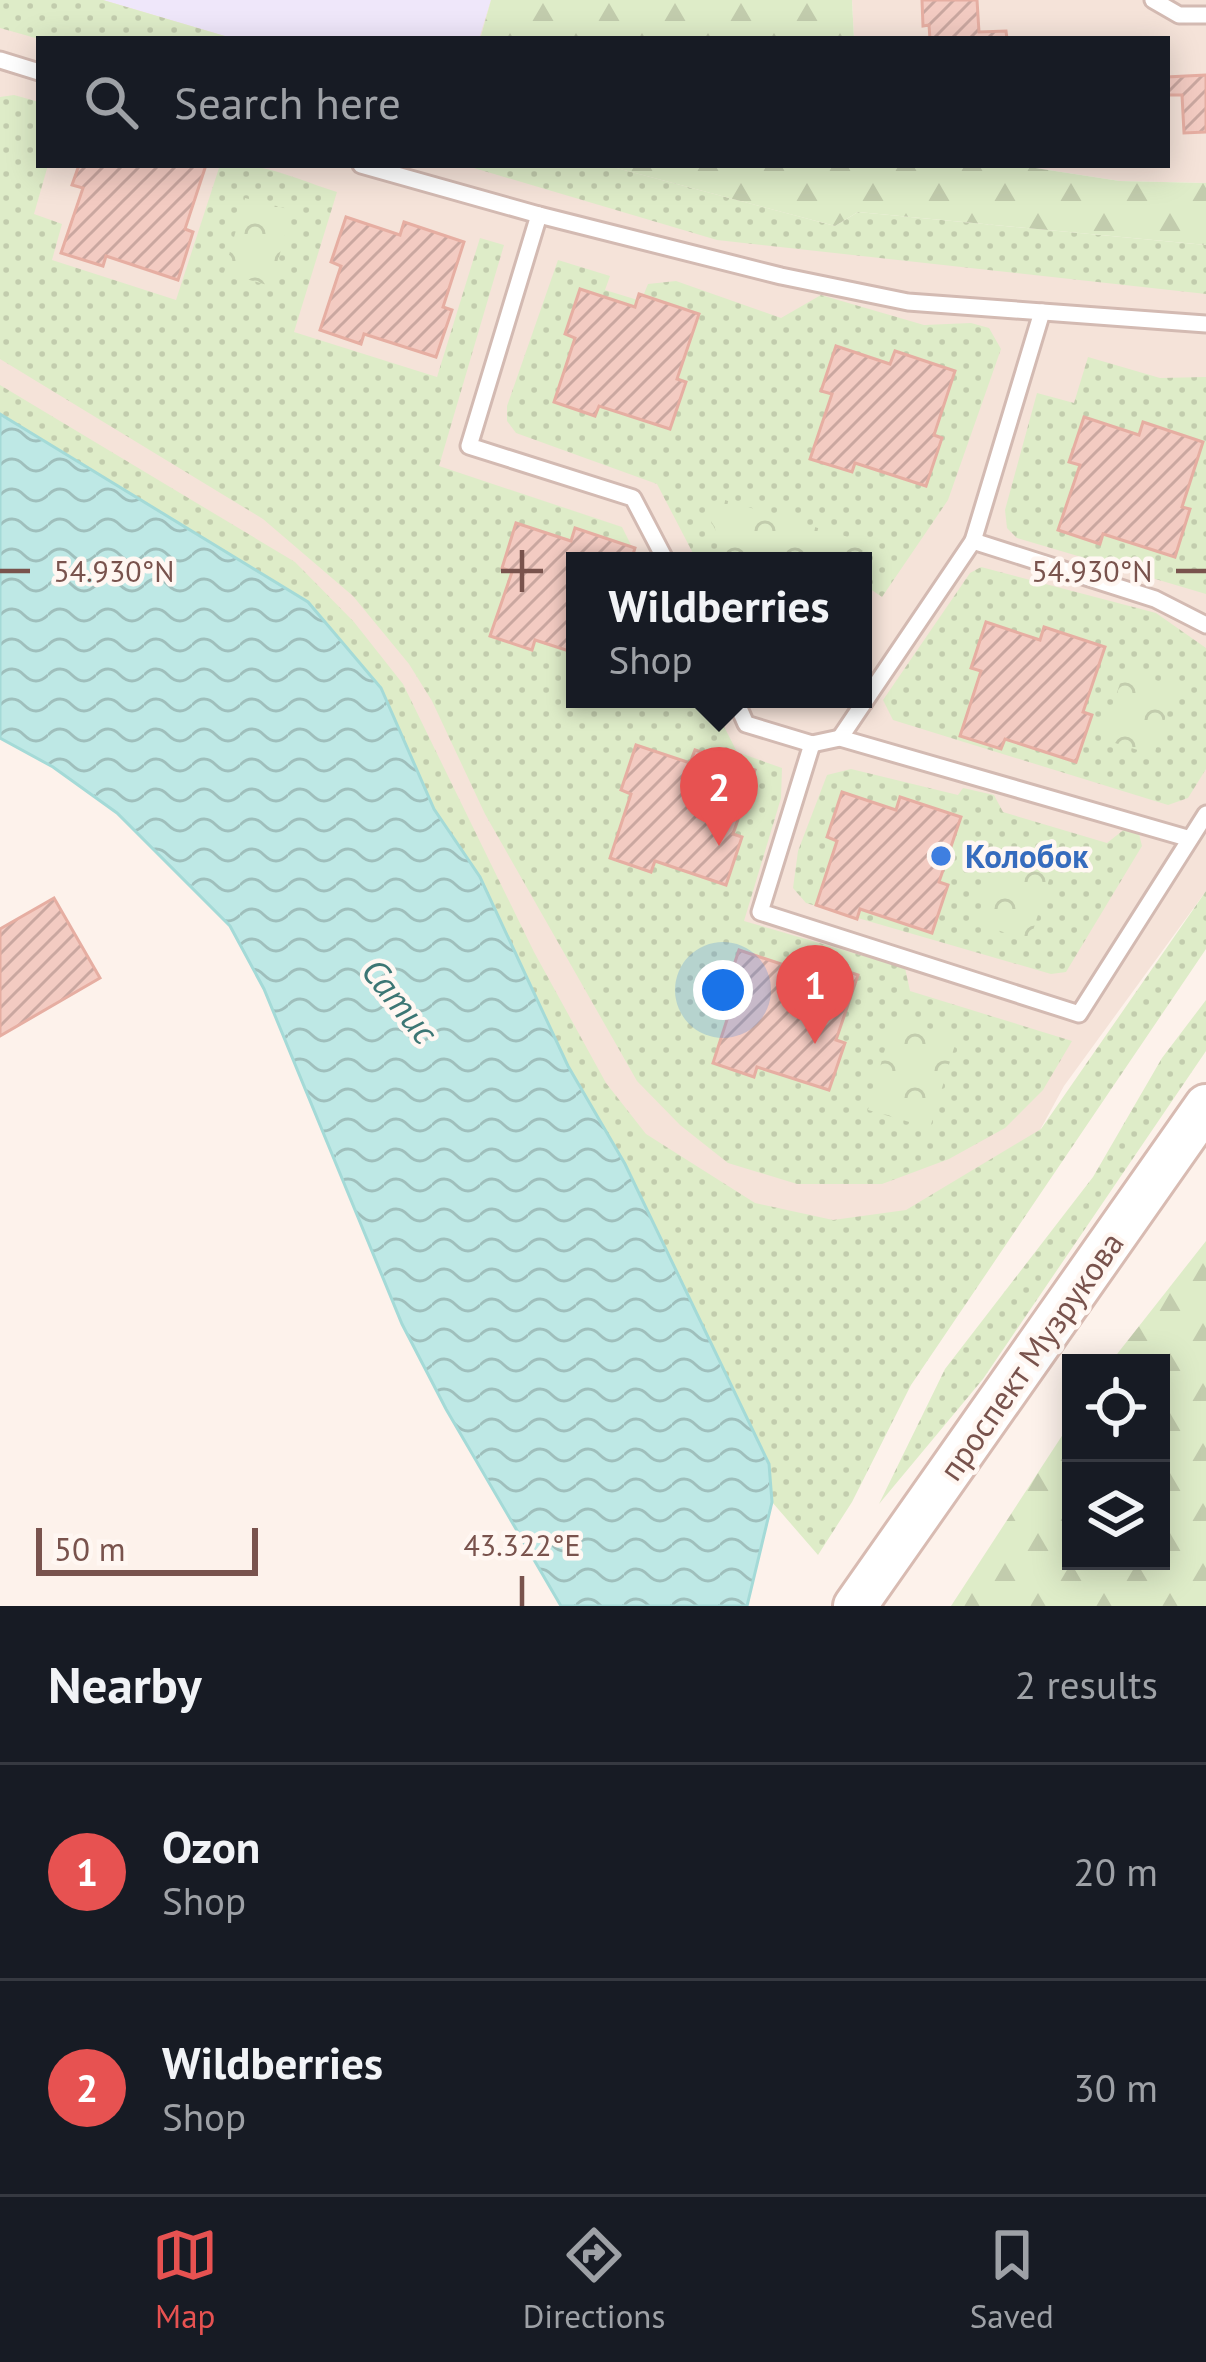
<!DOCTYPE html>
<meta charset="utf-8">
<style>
:root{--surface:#171b24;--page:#242831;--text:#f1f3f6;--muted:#9ea1a6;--line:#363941;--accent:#e75251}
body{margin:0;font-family:"PT Sans",sans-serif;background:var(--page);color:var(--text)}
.controls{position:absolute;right:36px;bottom:36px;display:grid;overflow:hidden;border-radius:0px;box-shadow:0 6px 30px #0003}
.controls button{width:108px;height:108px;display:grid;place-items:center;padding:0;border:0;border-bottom:3px solid var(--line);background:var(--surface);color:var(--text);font:60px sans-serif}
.scale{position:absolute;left:36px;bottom:30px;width:222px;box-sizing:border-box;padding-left:12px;border:6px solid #79534d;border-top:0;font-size:33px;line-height:42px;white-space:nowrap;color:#79534d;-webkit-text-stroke:9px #fff7f2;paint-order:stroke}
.you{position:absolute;left:723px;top:990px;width:42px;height:42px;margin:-30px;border:9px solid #fff;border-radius:50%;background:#1a73e8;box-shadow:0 0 0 18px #1a73e833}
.badge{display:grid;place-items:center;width:78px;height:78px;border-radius:50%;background:var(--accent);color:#fff;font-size:39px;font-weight:700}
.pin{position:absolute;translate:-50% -99px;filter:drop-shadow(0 3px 6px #0008)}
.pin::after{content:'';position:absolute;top:63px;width:42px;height:36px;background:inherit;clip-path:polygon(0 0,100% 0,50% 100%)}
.popup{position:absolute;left:566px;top:552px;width:306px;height:156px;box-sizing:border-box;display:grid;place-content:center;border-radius:0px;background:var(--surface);filter:drop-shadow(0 3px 9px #0005);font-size:39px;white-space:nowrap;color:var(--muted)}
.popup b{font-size:45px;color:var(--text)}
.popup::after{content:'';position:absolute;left:50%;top:100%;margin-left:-24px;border:24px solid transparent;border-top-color:var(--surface)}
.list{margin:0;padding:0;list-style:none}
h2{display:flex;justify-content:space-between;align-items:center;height:156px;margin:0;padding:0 48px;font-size:51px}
h2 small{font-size:39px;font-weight:400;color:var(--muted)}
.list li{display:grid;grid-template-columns:78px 1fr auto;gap:36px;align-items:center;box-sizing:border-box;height:216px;padding:0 48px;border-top:3px solid var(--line)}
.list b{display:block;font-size:45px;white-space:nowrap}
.list p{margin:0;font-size:39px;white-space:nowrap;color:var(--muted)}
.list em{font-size:39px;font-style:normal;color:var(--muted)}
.icon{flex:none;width:66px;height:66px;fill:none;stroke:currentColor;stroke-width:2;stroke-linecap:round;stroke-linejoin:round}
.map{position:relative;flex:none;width:1206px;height:1606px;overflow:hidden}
.search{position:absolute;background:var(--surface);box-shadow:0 6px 30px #0003;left:36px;right:36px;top:36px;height:132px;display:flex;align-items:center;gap:30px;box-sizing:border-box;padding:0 42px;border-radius:0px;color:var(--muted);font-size:45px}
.sheet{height:588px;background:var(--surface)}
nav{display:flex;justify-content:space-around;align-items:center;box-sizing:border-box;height:168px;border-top:3px solid var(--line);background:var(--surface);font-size:33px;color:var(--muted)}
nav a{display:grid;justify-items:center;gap:6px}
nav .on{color:var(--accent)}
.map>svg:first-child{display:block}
.residential{fill:#f5e3d9;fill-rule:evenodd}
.education{fill:#efe7fa}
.grass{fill:url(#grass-dots)}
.forest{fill:url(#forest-firs)}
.park{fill:url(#park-crowns)}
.water{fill:url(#water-waves);stroke:#a4dad7;stroke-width:3}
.building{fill:url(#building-hatch);stroke:#e6aea2;stroke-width:3}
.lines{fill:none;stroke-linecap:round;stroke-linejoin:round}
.service-casing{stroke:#d3bab2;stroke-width:21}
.secondary-casing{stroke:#d8bbb2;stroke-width:48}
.service{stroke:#fff;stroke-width:15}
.secondary{stroke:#fff;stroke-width:42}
.ticks{fill:none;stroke:#79534d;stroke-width:4.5}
.shop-dot{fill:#3f7fe0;stroke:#fff7f2;stroke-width:4.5}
.labels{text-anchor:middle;stroke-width:9;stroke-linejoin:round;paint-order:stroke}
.shop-label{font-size:33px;font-weight:bold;fill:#366cbe;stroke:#fff7f2;text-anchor:start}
.street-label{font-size:33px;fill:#79534d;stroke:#fff7f2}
.water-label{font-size:36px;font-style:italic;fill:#3c7674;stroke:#fff7f2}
.ticks-label{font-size:30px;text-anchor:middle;fill:#79534d;stroke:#fff7f2;stroke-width:9;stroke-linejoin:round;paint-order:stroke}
</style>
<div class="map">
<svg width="1206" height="1606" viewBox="0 0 1206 1606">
<defs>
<pattern id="grass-dots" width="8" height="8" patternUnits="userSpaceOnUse" patternTransform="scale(3)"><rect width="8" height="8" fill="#deecc8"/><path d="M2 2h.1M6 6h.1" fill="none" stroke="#c2ccad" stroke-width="1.8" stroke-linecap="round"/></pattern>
<pattern id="forest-firs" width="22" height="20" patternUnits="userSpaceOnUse" patternTransform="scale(3)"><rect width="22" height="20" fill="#deecc8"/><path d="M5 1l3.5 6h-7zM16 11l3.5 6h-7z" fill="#c2ccad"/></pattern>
<pattern id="park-crowns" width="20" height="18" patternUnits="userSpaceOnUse" patternTransform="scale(3)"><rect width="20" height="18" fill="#deecc8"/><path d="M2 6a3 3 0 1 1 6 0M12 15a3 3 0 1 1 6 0" fill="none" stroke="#c2ccad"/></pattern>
<pattern id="water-waves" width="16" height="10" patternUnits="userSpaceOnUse" patternTransform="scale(3)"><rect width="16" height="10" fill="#bee8e5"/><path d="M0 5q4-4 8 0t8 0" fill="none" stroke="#9fbfbc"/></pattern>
<pattern id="building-hatch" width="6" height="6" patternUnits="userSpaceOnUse" patternTransform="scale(3)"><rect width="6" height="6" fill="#f3cbc2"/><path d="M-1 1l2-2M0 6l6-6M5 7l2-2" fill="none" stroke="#caa7a0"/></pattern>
</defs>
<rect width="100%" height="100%" fill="#fdf2eb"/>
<g class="residential">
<path d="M0 0H491L480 39H39V165H605L834 226 1206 245V891L1064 1086 931 1331 769 1464 480 877 308 602 0 414ZM575 561H863V699H575Z"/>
<path d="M852 0H1206V183L1120 181 1016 165H1167V39H854Z"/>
</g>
<path class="education" d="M103 0H491L479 39H235Z"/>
<g class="grass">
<path d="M0 0H103L235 39H39L0 28Z"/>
<path d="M14 95 39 102V165H48L34 214 62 224 52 260 176 300 219 168C253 157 303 182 337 192L294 332 437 377 480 238 504 245 439 466 622 527 639 561H575V699H710L737 752 782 768 781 798 744 921 905 968 910 991 1072 1041 1043 1090 1005 1128 949 1159 882 1184H797L728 1163 680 1125 637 1081 485 814 432 701 409 664 353 596 263 519 0 359V97Z"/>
<path d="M464 165H605L835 226 858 212 1206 245V294L717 240Z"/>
<path d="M558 260 610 276 605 290 641 301 648 284 676 281 781 318 821 295 924 325 971 323 989 328 1001 349 948 500 882 597 863 584V561H697L657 484 516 433 507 421V406Z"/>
<path d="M1088 357 1160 378 1206 377V594L1017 538 1007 528 1005 510 1037 393 1074 403Z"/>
<path d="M0 385 295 562 354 622 403 684 534 952 606 1083 646 1134 755 1203 833 1220 906 1210 1041 1129 1206 891V949L911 1385 852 1502 818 1555 772 1502 769 1464 625 1164 568 1066 480 877 434 809 381 688 308 602 0 414Z"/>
<path d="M981 567 1156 613 1206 648V769L1188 798 1168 805 893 720 883 700 970 573Z"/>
<path d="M851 769 958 795 963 788 994 795 1003 812 1107 843 1126 828 1139 834 1142 846 1066 972 1051 974 806 903 793 888 798 851 827 775Z"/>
<path d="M1206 1000V1051L983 1379 879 1504 945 1369 1093 1177 1162 1058Z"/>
</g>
<g class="forest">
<path d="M491 0H852L854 39H480Z"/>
<path d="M605 165H1016L1120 181 1206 183V245L858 212 835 226Z"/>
<path d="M1206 1241V1606H951L1071 1422V1561H1161V1363H1110Z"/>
</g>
<g class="park">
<path d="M245 198 292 210 271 286 224 273Z"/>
<path d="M718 498 868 543 856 561H731L709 517Z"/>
<path d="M1124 671 1175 686 1154 755 1102 739Z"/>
<path d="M1001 848 1054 864 1030 940 977 924Z"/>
<path d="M894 1017 957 1038 930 1128 868 1110Z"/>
</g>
<path class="water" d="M0 414 308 602 381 688 434 809 480 877 568 1066 625 1164 769 1464 772 1502 747 1606H561L446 1409 402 1324 264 989 230 926 117 813 53 767 0 738Z"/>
<g class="building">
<path d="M922 0H977L979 32 1006 31 1007 39H930L929 25 923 26Z"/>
<path d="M1206 75V132L1184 133 1182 95H1167V77Z"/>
<path d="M79 165H206L185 229 193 232 178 280 106 256 103 266 61 253 83 188 72 185Z"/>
<path d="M346 217 400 235 404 222 464 242 443 307 452 310 436 357 364 334 361 344 320 330 341 266 331 262Z"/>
<path d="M580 289 635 307 639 294 699 314 677 379 686 382 670 429 599 406 595 416 554 402 575 338 565 334Z"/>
<path d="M836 346 890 364 895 351 955 371 934 435 942 438 926 486 855 463 852 472 810 459 832 394 821 391Z"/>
<path d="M1084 417 1139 435 1143 422 1203 442 1182 507 1190 509 1175 557 1103 534 1100 544 1058 530 1080 465 1069 462Z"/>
<path d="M516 523 571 541 575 528 635 548 631 561H575V653L535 640 532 650 490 636 512 572 502 568Z"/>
<path d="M986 622 1040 640 1044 627 1105 647 1083 712 1092 715 1076 762 1005 739 1001 749 960 736 981 671 971 668Z"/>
<path d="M636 745 690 763 695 750 755 770 733 834 742 837 726 885 655 861 651 872 610 858 631 794 621 790Z"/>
<path d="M842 792 896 810 900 797 961 817 939 882 948 885 932 933 860 909 857 919 816 905 837 841 827 837Z"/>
<path d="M54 898 100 978 0 1036V929Z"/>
<path d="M739 950 793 968 798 955 858 975 836 1040 845 1043 829 1090 757 1067 754 1077 713 1063 734 998 724 995Z"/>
</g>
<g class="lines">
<defs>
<g id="service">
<path d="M1153 0 1179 15H1206"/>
<path d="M0 60 39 72"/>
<path d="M361 165 539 215 781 276 908 302 1206 324"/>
<path d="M539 215 469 446 633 498 666 561"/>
<path d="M973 541 1042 312"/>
<path d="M735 699 746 724 812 744 840 738 1187 838"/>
<path d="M840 738 973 541 1155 599 1206 625"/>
<path d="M812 744 760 912 1079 1014 1206 814"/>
</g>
<path id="secondary" d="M855 1606 1206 1106"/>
</defs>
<use href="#service" class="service-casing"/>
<use href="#secondary" class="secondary-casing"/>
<use href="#service" class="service"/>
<use href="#secondary" class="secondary"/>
</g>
<path class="ticks" d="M522 550V592M0 571H30M501 571H543M1176 571H1206M522 1576V1606"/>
<circle class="shop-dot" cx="941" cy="856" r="12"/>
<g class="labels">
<g class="shop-label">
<text x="965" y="868">Колобок</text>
</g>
<g class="street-label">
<text transform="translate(1031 1356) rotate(-55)" y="12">проспект Музрукова</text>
</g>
<g class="water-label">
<text transform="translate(400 1001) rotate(51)" y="13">Сатис</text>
</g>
</g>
<g class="ticks-label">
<text x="114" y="582">54.930°N</text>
<text x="1092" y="582">54.930°N</text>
<text x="522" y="1556">43.322°E</text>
</g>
</svg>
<div class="controls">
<button><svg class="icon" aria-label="locate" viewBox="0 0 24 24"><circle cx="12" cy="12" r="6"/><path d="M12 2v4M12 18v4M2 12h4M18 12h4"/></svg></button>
<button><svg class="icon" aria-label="layers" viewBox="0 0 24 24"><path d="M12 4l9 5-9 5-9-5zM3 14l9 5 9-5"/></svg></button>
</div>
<div class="scale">50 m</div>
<div class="you"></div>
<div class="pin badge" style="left:815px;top:1044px">1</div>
<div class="pin badge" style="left:719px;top:846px">2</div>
<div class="popup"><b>Wildberries</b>Shop</div>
<div class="search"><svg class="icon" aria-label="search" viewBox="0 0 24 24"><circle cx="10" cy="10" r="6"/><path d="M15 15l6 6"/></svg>Search here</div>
</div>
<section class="sheet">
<h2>Nearby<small>2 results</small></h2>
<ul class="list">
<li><span class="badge">1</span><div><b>Ozon</b><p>Shop</p></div><em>20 m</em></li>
<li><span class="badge">2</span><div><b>Wildberries</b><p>Shop</p></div><em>30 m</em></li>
</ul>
</section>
<nav>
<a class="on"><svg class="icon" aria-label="map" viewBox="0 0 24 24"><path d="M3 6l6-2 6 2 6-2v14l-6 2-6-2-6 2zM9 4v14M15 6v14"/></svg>Map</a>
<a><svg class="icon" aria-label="directions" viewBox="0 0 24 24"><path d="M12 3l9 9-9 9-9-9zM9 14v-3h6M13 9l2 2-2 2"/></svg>Directions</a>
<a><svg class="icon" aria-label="saved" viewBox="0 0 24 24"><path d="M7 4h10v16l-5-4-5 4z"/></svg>Saved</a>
</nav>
